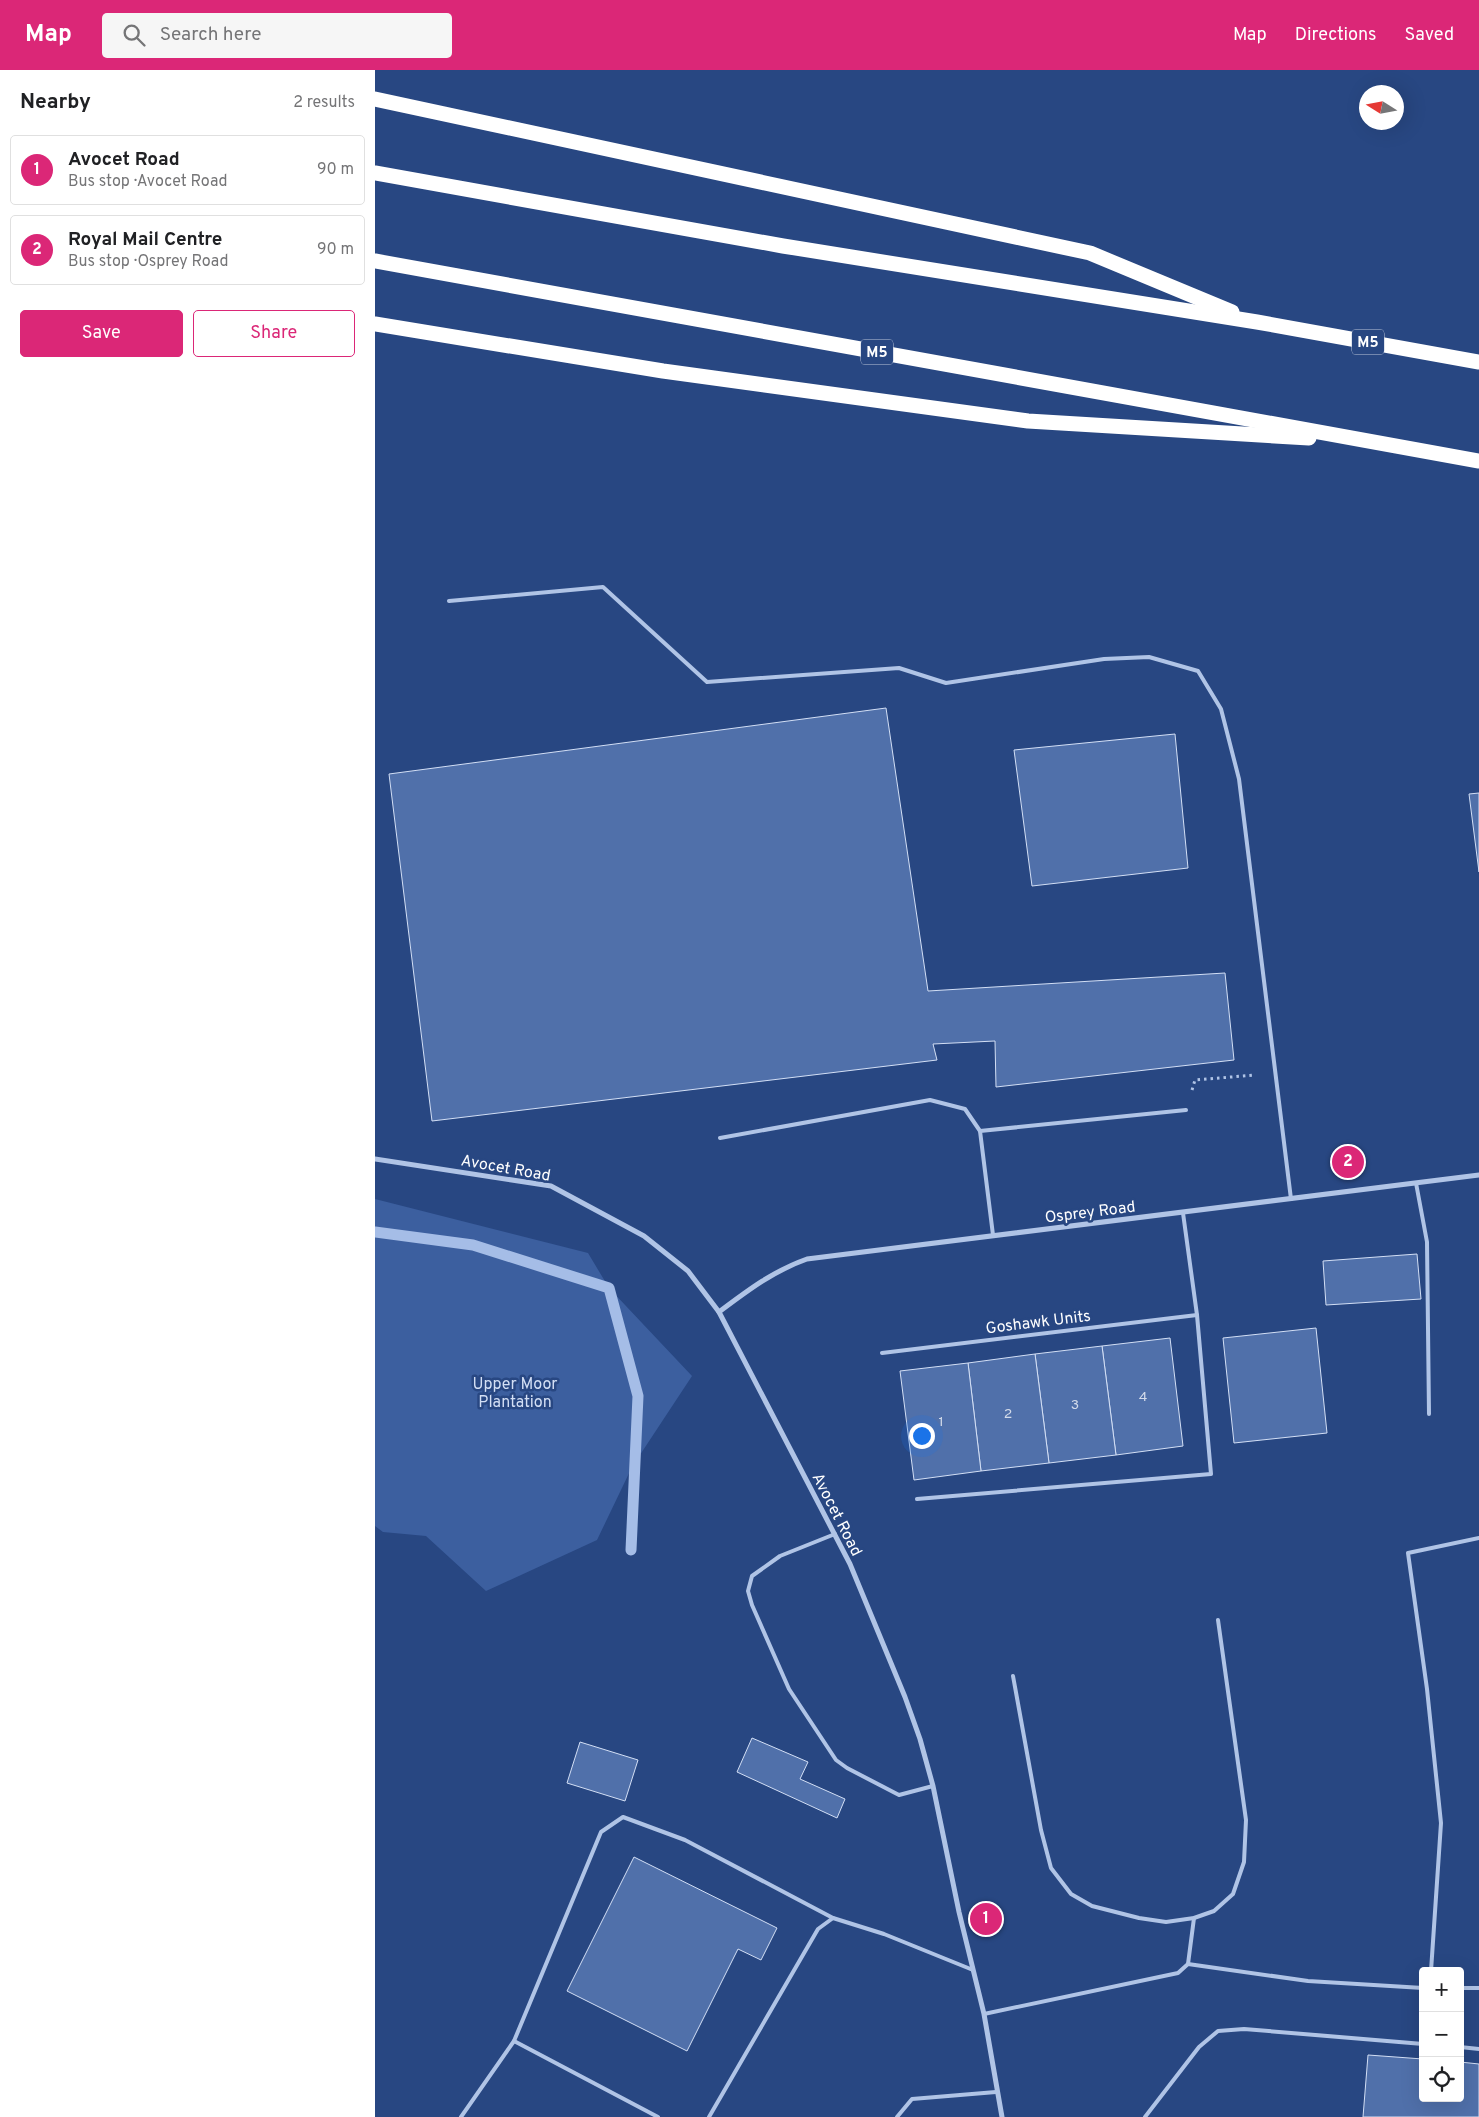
<!DOCTYPE html>
<meta charset="utf-8">
<style>
:root{--surface:#fff;--page:#f6f6f6;--text:#202124;--muted:#757577;--line:#e0e0e0;--accent:#db2777}
body{margin:0;font-family:Overpass,sans-serif;background:var(--page);color:var(--text)}
.controls{position:absolute;right:15px;bottom:15px;display:grid;overflow:hidden;border-radius:5px;box-shadow:0 5px 20px #0002}
.controls button{width:45px;height:45px;display:grid;place-items:center;padding:0;border:0;border-bottom:1px solid var(--line);background:var(--surface);color:var(--text);font:25px sans-serif}
.compass{position:absolute;left:984px;top:15px;width:45px;height:45px;border-radius:50%;background:var(--surface);box-shadow:0 5px 20px #0002;rotate:281deg}
.you{position:absolute;left:546px;top:1365px;width:18px;height:18px;margin:-12px;border:4px solid #fff;border-radius:50%;background:#1a73e8;box-shadow:0 0 0 8px #1a73e833}
.badge{display:grid;place-items:center;width:32px;height:32px;border-radius:50%;background:var(--accent);color:#fff;font-size:16px;font-weight:700}
.pin{position:absolute;translate:-50% -50%;border:2px solid #fff;box-shadow:0 1px 5px #0006}
.list{margin:0;padding:0;list-style:none}
h2{display:flex;justify-content:space-between;align-items:center;height:65px;margin:0;padding:0 20px;font-size:21px}
h2 small{font-size:16px;font-weight:400;color:var(--muted)}
.list li{display:grid;grid-template-columns:32px 1fr auto;gap:15px;align-items:center;box-sizing:border-box;height:70px;margin:0 10px 10px;padding:0 10px;border:1px solid var(--line);border-radius:5px}
.list b{display:block;font-size:19px;white-space:nowrap}
.list p{margin:0;font-size:16px;white-space:nowrap;color:var(--muted)}
.list em{font-size:16px;font-style:normal;color:var(--muted)}
.actions{display:flex;gap:10px;padding:15px 20px}
.actions a{flex:1;padding:11px 0;border:1px solid var(--accent);border-radius:5px;text-align:center;font-size:18px;color:var(--accent)}
.actions .main{background:var(--accent);color:#fff}
.icon{flex:none;width:28px;height:28px;fill:none;stroke:currentColor;stroke-width:2;stroke-linecap:round;stroke-linejoin:round}
.map{position:relative;flex:none;width:1104px;height:2047px;overflow:hidden}
header{display:flex;align-items:center;gap:30px;box-sizing:border-box;height:70px;padding:0 25px;background:var(--accent);color:#fff}
header strong{font-size:24px}
nav{display:flex;gap:28px;margin-inline-start:auto;font-size:18px}
.search{width:350px;height:45px;background:var(--page);display:flex;align-items:center;gap:12px;box-sizing:border-box;padding:0 18px;border-radius:5px;color:var(--muted);font-size:19px}
main{display:flex}
aside{flex:1;background:var(--surface)}
.map>svg:first-child{display:block}
.green{fill:#3c5f9f}
.lines{fill:none;stroke-linecap:round;stroke-linejoin:round}
.stream{stroke:#a5bde7;stroke-width:11}
.building{fill:#5070aa;stroke:#d3dff5}
.path{stroke:#b0c4e6;stroke-width:3;stroke-dasharray:2.5 4;stroke-linecap:butt}
.service{stroke:#b0c4e6;stroke-width:4}
.minor{stroke:#b0c4e6;stroke-width:5}
.motorway{stroke:#fff;stroke-width:15}
.labels{text-anchor:middle;stroke-width:5;stroke-linejoin:round;paint-order:stroke}
.number-label{font-size:14px;fill:#d3dbea}
.shield{fill:#284782;stroke:#bec8da;stroke-width:1}
.shield-label{font-size:15px;font-weight:bold;fill:#fff}
.street-label{font-size:16px;fill:#fff;stroke:#284782}
.park-label{font-size:16px;fill:#d3dff5;stroke:#284782}
</style>
<header>
<strong>Map</strong>
<div class="search"><svg class="icon" aria-label="search" viewBox="0 0 24 24"><circle cx="10" cy="10" r="6"/><path d="M15 15l6 6"/></svg>Search here</div>
<nav><a>Map</a><a>Directions</a><a>Saved</a></nav>
</header>
<main>
<aside>
<h2>Nearby<small>2 results</small></h2>
<ul class="list">
<li><span class="badge">1</span><div><b>Avocet Road</b><p>Bus stop · Avocet Road</p></div><em>90 m</em></li>
<li><span class="badge">2</span><div><b>Royal Mail Centre</b><p>Bus stop · Osprey Road</p></div><em>90 m</em></li>
</ul>
<div class="actions"><a class="main">Save</a><a>Share</a></div>
</aside>
<div class="map">
<svg width="1104" height="2047" viewBox="0 0 1104 2047">
<rect width="100%" height="100%" fill="#284782"/>
<path class="green" d="M0 1129 213 1183 234 1218 317 1306 257 1397 222 1470 111 1521 51 1466 8 1462 0 1456Z"/>
<g class="lines">
<path class="stream" d="M0 1162 98 1175 234 1218 263 1326 256 1480"/>
</g>
<g class="building">
<path d="M511 638 553 921 850 903 859 990 621 1017 620 971 558 974 562 990 57 1051 14 704Z"/>
<path d="M800 664 813 798 657 816 639 680Z"/>
<path d="M1104 723V802L1094 724Z"/>
<path d="M1042 1184 1046 1229 951 1235 948 1191Z"/>
<path d="M941 1258 952 1363 859 1373 848 1268Z"/>
<path d="M795 1268 808 1376 741 1385 727 1276Z"/>
<path d="M727 1276 741 1385 674 1393 660 1284Z"/>
<path d="M660 1284 674 1393 606 1401 593 1293Z"/>
<path d="M593 1293 606 1401 539 1410 525 1301Z"/>
<path d="M377 1668 433 1692 425 1709 470 1729 462 1748 362 1702Z"/>
<path d="M205 1672 263 1690 250 1731 192 1713Z"/>
<path d="M259 1787 402 1858 386 1890 363 1879 312 1981 192 1921Z"/>
<path d="M993 1985 1048 1989V2028H1085V1992L1104 1994V2047H988Z"/>
</g>
<g class="lines">
<path class="path" d="M817 1020 820 1010 880 1005"/>
<g class="service">
<path d="M74 531 228 517 332 612 524 598 571 613 729 589 774 587 823 601 846 639 864 709 916 1129"/>
<path d="M605 1061 811 1040"/>
<path d="M345 1068 555 1030 590 1039 605 1061 618 1165"/>
<path d="M1041 1113 1052 1172 1054 1344"/>
<path d="M507 1283 822 1245"/>
<path d="M542 1429 836 1404 822 1245 808 1143"/>
<path d="M460 1464 405 1486 377 1506 373 1521 377 1535 414 1619 461 1690 472 1698 524 1725 558 1716"/>
<path d="M638 1606 666 1760 676 1798 696 1824 717 1836 764 1848 791 1852 819 1848 839 1841 858 1824 869 1792 871 1750 843 1550"/>
<path d="M813 1894 933 1911 1048 1918"/>
<path d="M1056 1901 1066 1753 1052 1619 1033 1483 1104 1468"/>
<path d="M1085 1918H1104"/>
<path d="M609 1944 803 1903 813 1894 819 1848"/>
<path d="M139 1971 283 2047"/>
<path d="M1085 1977 1104 1979"/>
<path d="M86 2047 139 1971 226 1762 248 1747 310 1770 458 1848 509 1864 598 1900"/>
<path d="M334 2047 443 1859 458 1848"/>
<path d="M522 2047 537 2029 621 2022"/>
<path d="M770 2047 824 1977 843 1961 869 1959 1048 1974"/>
</g>
<g class="minor">
<path d="M0 1089 176 1116 269 1166 313 1201 344 1242 475 1494 530 1627 545 1669 558 1716 584 1842 609 1944 627 2047"/>
<path d="M344 1242C372 1221 398 1201 432 1189L1104 1105"/>
</g>
<g class="motorway">
<path d="M0 29 715 183 857 242"/>
<path d="M0 103 408 176 882 252 1104 292"/>
<path d="M0 191 1104 391"/>
<path d="M0 254 288 301 653 351 934 368"/>
</g>
</g>
<g class="labels">
<g class="number-label">
<text x="768" y="1331">4</text>
<text x="700" y="1339">3</text>
<text x="633" y="1348">2</text>
<text x="566" y="1356">1</text>
</g>
<g class="shield">
<rect x="977" y="259.5" width="32" height="25" rx="4"/>
<rect x="486" y="269.5" width="32" height="25" rx="4"/>
</g>
<g class="shield-label">
<text x="993" y="277">M5</text>
<text x="502" y="287">M5</text>
</g>
<g class="street-label">
<text transform="translate(131 1097) rotate(10)" y="6">Avocet Road</text>
<text transform="translate(715 1141) rotate(-7)" y="6">Osprey Road</text>
<text transform="translate(663 1251) rotate(-7)" y="6">Goshawk Units</text>
<text transform="translate(463 1444) rotate(63)" y="6">Avocet Road</text>
</g>
<g class="park-label">
<text x="140" y="1319">Upper Moor<tspan x="140" dy="18">Plantation</tspan></text>
</g>
</g>
</svg>
<div class="controls">
<button>+</button>
<button>−</button>
<button><svg class="icon" aria-label="locate" viewBox="0 0 24 24"><circle cx="12" cy="12" r="6"/><path d="M12 2v4M12 18v4M2 12h4M18 12h4"/></svg></button>
</div>
<svg class="compass" viewBox="-18 -18 36 36"><path d="M0-13l5 13h-10z" fill="#e53935"/><path d="M0 13l5-13h-10z" fill="#757577"/></svg>
<div class="you"></div>
<div class="pin badge" style="left:611px;top:1849px">1</div>
<div class="pin badge" style="left:973px;top:1092px">2</div>
</div>
</main>
